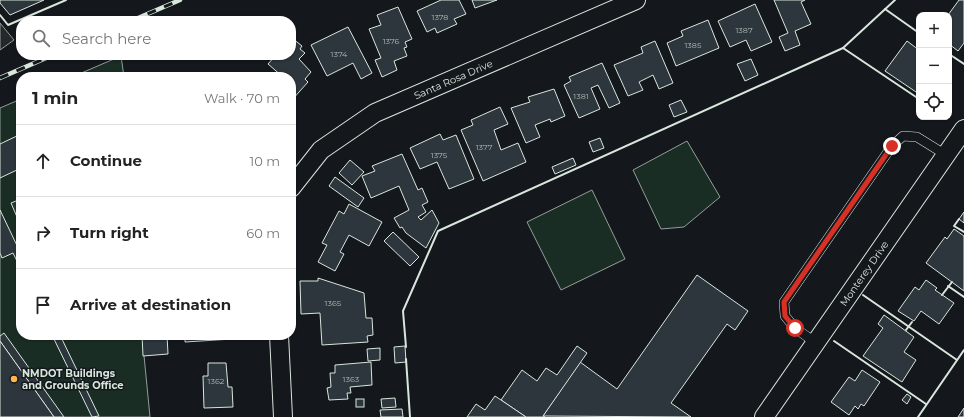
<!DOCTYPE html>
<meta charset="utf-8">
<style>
:root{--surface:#fff;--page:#f2f2f2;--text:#222;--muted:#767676;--line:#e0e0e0}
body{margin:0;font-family:Montserrat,sans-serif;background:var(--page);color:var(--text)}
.controls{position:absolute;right:12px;top:12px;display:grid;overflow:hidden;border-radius:8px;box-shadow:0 1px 3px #0004}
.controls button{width:36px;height:36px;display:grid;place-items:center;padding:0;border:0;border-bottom:1px solid var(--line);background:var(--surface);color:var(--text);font:20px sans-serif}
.stop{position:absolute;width:12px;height:12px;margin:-9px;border:3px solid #d93025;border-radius:50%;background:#fff}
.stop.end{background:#d93025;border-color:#fff;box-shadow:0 1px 4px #0008}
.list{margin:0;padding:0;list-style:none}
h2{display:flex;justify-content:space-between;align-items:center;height:52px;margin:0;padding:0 16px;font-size:17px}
h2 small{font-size:13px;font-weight:400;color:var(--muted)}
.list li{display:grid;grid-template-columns:26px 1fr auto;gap:12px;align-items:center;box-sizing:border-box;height:72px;padding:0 16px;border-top:1px solid var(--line)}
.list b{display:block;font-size:15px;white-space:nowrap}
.list em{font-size:13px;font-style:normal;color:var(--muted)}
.icon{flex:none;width:22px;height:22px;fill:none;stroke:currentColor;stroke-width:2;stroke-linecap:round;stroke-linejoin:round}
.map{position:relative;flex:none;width:964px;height:417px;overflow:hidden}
.search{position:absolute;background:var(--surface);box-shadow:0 1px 3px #0004;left:16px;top:16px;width:280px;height:44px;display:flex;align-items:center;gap:10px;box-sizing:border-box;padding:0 14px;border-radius:16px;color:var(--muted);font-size:15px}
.panel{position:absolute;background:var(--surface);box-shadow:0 1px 3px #0004;left:16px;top:72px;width:280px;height:268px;border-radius:16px}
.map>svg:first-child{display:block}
.green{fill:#1a2d24;stroke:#939e99}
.parking{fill:#24282b;stroke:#939e99}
.building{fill:#2c363c;stroke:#d8e6dc}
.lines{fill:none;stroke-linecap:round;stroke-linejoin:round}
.service-casing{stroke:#d8e6dc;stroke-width:10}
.minor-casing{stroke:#d8e6dc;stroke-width:20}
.service{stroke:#14181c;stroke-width:9}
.minor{stroke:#14181c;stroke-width:18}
.rail-casing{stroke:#d8e6dc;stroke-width:4.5}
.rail{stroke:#14181c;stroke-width:3;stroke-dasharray:9;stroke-linecap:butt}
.wall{stroke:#d8e6dc;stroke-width:2}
.route{stroke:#d93025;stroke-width:5}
.poi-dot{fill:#ffb74d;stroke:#14181c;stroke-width:1.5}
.labels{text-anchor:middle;stroke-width:3;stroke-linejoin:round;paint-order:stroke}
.number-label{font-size:8px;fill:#adbab4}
.street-label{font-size:10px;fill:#d8e6dc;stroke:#14181c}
.poi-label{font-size:10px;font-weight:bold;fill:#d8e6dc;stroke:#14181c;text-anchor:start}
</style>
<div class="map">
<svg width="964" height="417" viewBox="0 0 964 417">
<rect width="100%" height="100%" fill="#14181c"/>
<g class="green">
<path d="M121 56 124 77H72Z"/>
<path d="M21 99V335H142L150 417H0V108Z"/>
<path d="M687 141 720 197 684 227 661 229 633 170Z"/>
<path d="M592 190 625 259 561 290 527 222Z"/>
</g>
<path class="parking" d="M0 23 14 40 0 50Z"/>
<g class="building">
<path d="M0 0H44L10 15 0 3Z"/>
<path d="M441 0H459L466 14 454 19 457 24 437 33 435 28 427 32 417 11Z"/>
<path d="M472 0H497L475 8Z"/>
<path d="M774 0H805L801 2 811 24 795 31 800 45 785 51 779 37 788 33Z"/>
<path d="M959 0H964V43L958 51 949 44 948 15Z"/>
<path d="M755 4 772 42 751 51 746 40 730 47 718 21Z"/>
<path d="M398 7 412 39 405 42 407 47 404 48 407 56 394 61 397 70 382 77 375 60 381 58 369 29 381 25 377 15Z"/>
<path d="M708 20 719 48 676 66 667 43 683 36 681 31Z"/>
<path d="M348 27 372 73 361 79 353 63 327 76 311 45Z"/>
<path d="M291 31 295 34 292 38 302 46 300 49 305 53 299 59 311 72 305 79 308 82 291 101V77H283L268 64 276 55H291Z"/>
<path d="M655 41 673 83 659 89 653 75 639 82 643 90 628 96 614 65 643 53 641 47Z"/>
<path d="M907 41 919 50V94L885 71Z"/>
<path d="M751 59 758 75 745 81 737 64Z"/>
<path d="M602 63 620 103 609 108 598 85 591 88 600 109 579 118 564 85 571 81 569 77Z"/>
<path d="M554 89 565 116 551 122 550 119 535 125 540 137 526 143 511 108 530 102 528 97Z"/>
<path d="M681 100 687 112 674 117 669 105Z"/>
<path d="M500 107 508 124 494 130 501 150 518 143 526 162 483 181 461 130 473 125 471 120Z"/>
<path d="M21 134V168L0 178V144Z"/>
<path d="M440 134 443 140 456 135 474 179 449 189 437 162 420 169 410 148Z"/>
<path d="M600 138 604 148 593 152 589 142Z"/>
<path d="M402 154 418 190 422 188 428 202 422 205 426 212 418 217 421 220 432 210 439 223 426 248 406 233 402 227 400 228 394 218 409 210 399 186 371 198 362 176 375 171 372 166Z"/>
<path d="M573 158 576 165 555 174 552 167Z"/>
<path d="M350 160 364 172 352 185 339 173Z"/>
<path d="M335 177 364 198 358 207 329 186Z"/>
<path d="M21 199V215L17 217 11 203Z"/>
<path d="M349 204 382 222 369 246 349 235 340 252 344 254 335 271 318 262 327 245 322 243 339 211 344 214Z"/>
<path d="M0 210 21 254V269L13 253 2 258 0 253Z"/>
<path d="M964 212V223L959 219Z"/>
<path d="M954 229 964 236V291L926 263 945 237 947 239Z"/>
<path d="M393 232 419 257 410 266 384 241Z"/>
<path d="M697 275 748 311 735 330 727 324 671 403 691 417 543 416 580 362 617 389Z"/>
<path d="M318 278 364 293 366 318H372L373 335 367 336 368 342 322 345 320 313 301 314 300 281H318Z"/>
<path d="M926 280 937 288 935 290 954 303 939 324 921 311 914 321 898 311 915 287 919 290Z"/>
<path d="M884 315 914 337 904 352 916 360 902 382 863 356 883 328 878 324Z"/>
<path d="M4 333 64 417H54L0 341V336Z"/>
<path d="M52 335H60L99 416 92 417Z"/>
<path d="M142 335H167L168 354 143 356Z"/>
<path d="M185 335H231L232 339 185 342Z"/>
<path d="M0 341 54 417H0Z"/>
<path d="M405 346 406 362 395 363 394 347Z"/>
<path d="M577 346 587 353 543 416 545 417H526L501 400 522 370 537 381 546 368 557 375Z"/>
<path d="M380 348V360L368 361 367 349Z"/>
<path d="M371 362 372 385 350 387 351 393H347L348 399 329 400 327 388 331 387 330 373H335V365Z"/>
<path d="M208 363H226L228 387H232L233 407 204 408 203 376H208Z"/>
<path d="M862 370 880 382 864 406 861 404 858 409 855 406 849 415 831 402 849 377 855 381Z"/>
<path d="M907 394 911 397 907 404 902 400Z"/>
<path d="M495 396 501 400 526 417H467L476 404 485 410Z"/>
<path d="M395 398 396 407 382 408 381 399Z"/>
<rect x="356" y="399" width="8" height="8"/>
<path d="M964 408V417H958Z"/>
<path d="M402 409 403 417H381L380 410Z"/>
</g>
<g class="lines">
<defs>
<path id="service" d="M816 343 795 328 785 316 784 302 892 146 903 136 917 137 946 155"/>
<g id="minor">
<path id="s1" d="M291 188 321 150 375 113 636 0"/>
<path d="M279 335 283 417"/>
<path id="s2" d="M764 417 964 129"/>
</g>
</defs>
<use href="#service" class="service-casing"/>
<use href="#minor" class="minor-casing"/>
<use href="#service" class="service"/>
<use href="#minor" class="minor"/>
<defs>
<g id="rail">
<path d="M131 21 180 0"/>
<path d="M0 78 53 55"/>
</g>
</defs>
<use href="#rail" class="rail-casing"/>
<use href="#rail" class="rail"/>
<g class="wall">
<path d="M885 9 919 33"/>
<path d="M0 15 8 25 66 0"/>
<path d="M843 48 919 99"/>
<path d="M949 54 964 64"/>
<path d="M959 219 954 226 964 232"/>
<path d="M948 286 964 297"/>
<path d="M863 295 957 360"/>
<path d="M942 295 952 282"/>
<path d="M906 330 912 322"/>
<path d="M834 341 926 404"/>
<path d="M406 347 403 311 438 231 843 48 895 0"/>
<path d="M406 359 410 417"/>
<path d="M918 417 964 350"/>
</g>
</g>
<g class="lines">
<path class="route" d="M795 328 785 316 784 302 892 146"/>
</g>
<circle class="poi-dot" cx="14" cy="379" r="4"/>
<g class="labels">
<g class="number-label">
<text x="440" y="20">1378</text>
<text x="744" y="33">1387</text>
<text x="391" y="44">1376</text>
<text x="693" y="48">1385</text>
<text x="339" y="57">1374</text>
<text x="581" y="99">1381</text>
<text x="484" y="150">1377</text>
<text x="439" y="158">1375</text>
<text x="333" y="306">1365</text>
<text x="351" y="382">1363</text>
<text x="216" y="384">1362</text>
</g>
<g class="street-label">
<text dy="4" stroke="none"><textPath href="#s1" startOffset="199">Santa Rosa Drive</textPath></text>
<text dy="4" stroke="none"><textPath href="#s2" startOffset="175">Monterey Drive</textPath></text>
</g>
<g class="poi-label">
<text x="22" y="377">NMDOT Buildings<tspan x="22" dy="12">and Grounds Office</tspan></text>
</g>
</g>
</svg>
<div class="controls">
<button>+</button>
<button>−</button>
<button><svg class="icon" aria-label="locate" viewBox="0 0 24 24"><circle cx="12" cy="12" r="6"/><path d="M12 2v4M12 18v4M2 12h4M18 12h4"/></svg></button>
</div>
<div class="stop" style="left:795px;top:328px"></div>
<div class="stop end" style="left:892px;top:146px"></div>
<div class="search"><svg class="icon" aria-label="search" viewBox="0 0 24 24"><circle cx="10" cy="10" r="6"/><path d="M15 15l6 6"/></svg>Search here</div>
<section class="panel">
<h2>1 min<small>Walk · 70 m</small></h2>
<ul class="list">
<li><svg class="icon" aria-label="ahead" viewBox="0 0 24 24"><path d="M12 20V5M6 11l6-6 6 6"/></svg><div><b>Continue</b></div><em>10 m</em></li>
<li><svg class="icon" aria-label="right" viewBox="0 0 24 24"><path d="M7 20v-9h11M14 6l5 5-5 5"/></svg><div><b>Turn right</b></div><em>60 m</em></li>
<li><svg class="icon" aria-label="arrive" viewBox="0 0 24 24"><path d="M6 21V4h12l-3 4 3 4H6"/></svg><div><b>Arrive at destination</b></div></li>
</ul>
</section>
</div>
